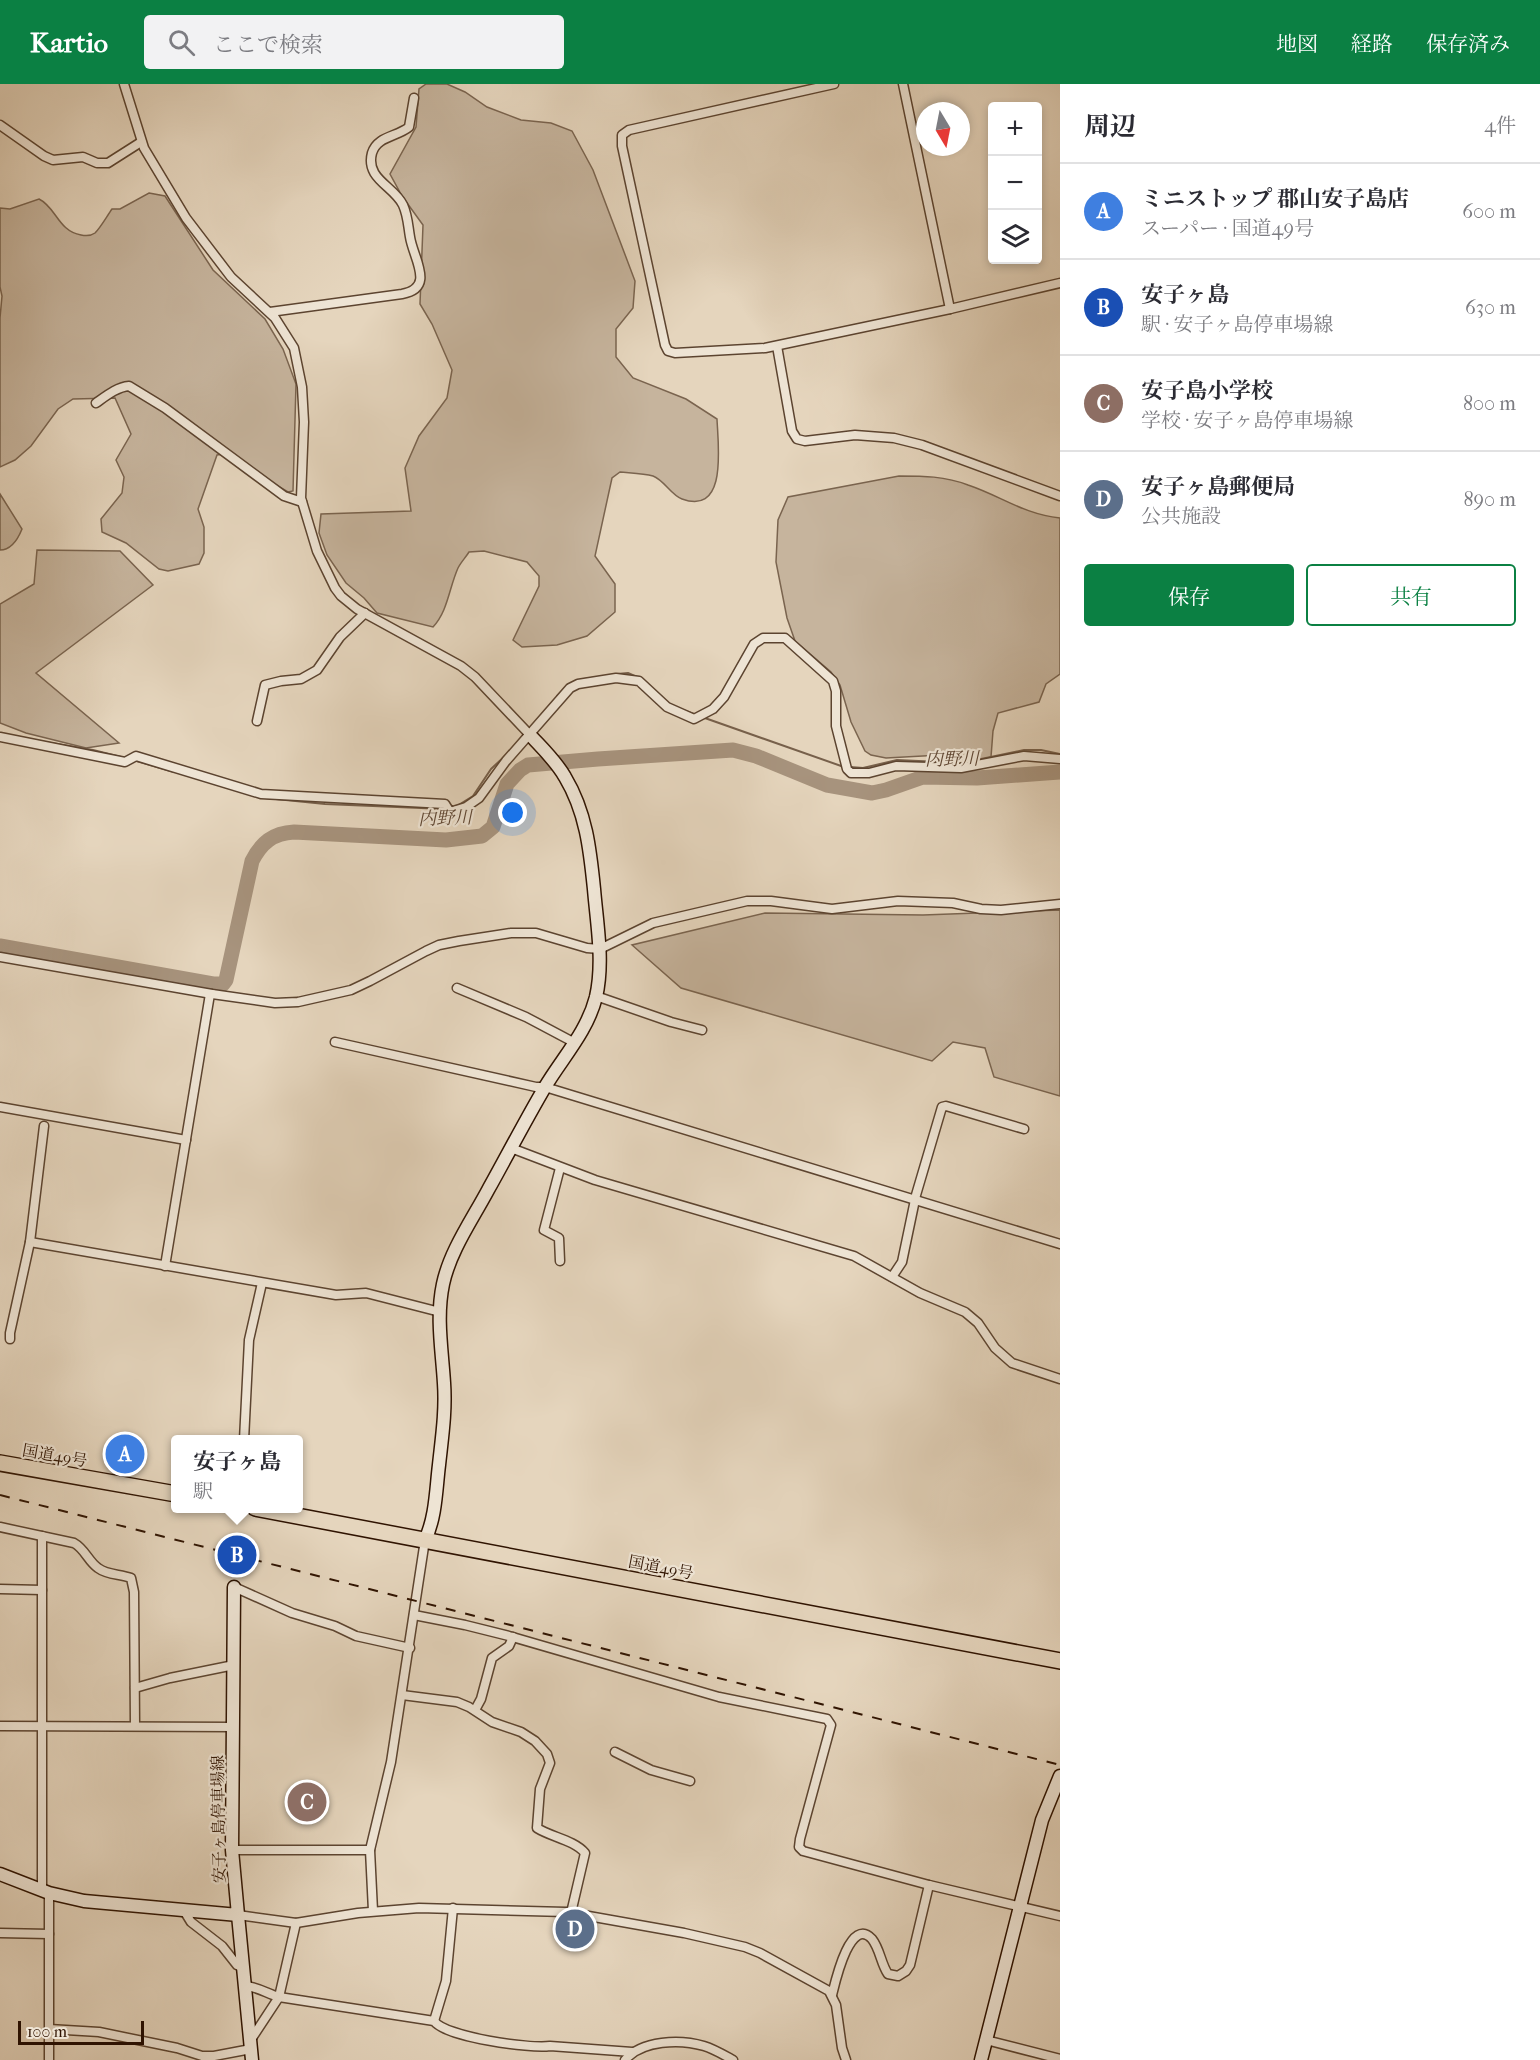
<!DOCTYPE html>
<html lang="ja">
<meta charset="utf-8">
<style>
:root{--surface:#fff;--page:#f2f2f3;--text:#2b2b33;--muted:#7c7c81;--line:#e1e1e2;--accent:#0b8043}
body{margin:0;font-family:"IM FELL French Canon","Noto Serif JP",serif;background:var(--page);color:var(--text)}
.controls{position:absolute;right:18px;top:18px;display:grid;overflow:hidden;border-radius:6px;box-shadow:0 3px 9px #0003}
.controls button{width:54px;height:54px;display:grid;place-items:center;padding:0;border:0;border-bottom:2px solid var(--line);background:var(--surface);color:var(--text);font:30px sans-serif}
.compass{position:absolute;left:916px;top:18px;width:54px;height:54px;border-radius:50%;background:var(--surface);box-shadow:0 3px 9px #0003;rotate:170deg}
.scale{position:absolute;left:18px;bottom:15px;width:126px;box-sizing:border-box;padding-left:6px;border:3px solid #2f1301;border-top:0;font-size:16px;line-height:21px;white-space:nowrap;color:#2f1301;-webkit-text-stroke:4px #eee4d4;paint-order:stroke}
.you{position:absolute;left:513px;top:729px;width:21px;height:21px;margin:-15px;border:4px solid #fff;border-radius:50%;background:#1a73e8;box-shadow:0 0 0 9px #1a73e833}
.badge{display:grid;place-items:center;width:39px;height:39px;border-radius:50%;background:var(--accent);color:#fff;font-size:20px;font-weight:700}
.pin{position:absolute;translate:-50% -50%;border:3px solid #fff;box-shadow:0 2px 6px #0006}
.popup{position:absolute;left:171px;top:1351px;width:132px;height:78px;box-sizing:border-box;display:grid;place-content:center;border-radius:6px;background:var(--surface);filter:drop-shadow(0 2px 4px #0005);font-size:20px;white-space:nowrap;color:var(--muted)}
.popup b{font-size:22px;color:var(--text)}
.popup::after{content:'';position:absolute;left:50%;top:100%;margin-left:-12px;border:12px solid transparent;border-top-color:var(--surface)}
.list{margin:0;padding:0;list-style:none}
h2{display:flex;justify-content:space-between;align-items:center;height:78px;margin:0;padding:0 24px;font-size:26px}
h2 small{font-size:20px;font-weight:400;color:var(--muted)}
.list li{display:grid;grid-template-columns:39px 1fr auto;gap:18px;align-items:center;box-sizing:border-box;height:96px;padding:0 24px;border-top:2px solid var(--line)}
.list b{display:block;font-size:22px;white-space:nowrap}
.list p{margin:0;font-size:20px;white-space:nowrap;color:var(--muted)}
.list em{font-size:20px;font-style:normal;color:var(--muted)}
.actions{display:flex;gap:12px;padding:18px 24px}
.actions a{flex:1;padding:14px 0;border:2px solid var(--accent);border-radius:6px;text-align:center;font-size:21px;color:var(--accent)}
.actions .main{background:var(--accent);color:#fff}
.icon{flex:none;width:33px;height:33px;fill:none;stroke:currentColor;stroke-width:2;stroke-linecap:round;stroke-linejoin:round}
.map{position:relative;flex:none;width:1060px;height:1976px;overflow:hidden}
header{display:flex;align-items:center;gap:36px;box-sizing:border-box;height:84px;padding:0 30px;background:var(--accent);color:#fff}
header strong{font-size:28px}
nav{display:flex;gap:33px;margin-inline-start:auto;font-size:21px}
.search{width:420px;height:54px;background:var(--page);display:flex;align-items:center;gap:15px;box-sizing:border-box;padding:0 21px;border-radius:6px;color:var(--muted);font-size:22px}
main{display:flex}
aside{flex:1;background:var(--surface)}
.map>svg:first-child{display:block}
.green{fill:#c6b49d;stroke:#7a644f;stroke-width:1.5}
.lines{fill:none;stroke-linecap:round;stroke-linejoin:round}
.stream{stroke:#77604b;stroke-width:2}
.river{stroke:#a7937d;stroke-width:15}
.street-casing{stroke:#5c4430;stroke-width:11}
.secondary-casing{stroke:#2f1301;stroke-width:15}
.highway-casing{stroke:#2f1301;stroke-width:18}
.street{stroke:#eee4d4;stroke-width:8}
.secondary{stroke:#eee4d4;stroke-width:12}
.highway{stroke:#e5d5bd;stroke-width:15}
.rail{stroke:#2f1301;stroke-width:2;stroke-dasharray:10 10;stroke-linecap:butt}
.labels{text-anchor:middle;stroke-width:4.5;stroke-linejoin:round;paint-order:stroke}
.street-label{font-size:16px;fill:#2f1301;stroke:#eee4d4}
.water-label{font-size:18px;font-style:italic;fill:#5f4633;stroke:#eee4d4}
</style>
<header>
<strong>Kartio</strong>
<div class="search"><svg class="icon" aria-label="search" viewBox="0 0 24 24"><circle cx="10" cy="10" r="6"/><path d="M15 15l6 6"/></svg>ここで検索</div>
<nav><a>地図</a><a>経路</a><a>保存済み</a></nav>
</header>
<main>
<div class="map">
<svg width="1060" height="1976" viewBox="0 0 1060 1976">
<rect width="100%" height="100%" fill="#e5d5bd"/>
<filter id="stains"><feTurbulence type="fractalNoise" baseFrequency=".00333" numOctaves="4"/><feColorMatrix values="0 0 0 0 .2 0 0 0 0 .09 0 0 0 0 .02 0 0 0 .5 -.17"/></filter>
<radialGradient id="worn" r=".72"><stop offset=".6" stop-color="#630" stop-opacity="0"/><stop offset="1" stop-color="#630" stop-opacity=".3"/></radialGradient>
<g class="green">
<path d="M426 0H447L465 8 487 23 521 36 551 39 572 47 593 86 635 197 633 224 616 245V273L633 294 686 315 717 335C718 361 728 432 682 415 671 411 664 396 653 392 643 389 630 389 620 388L612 394 595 472 615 500V528L587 552 557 561 522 563 513 556 539 502V492L527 478 484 467 469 468C466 473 461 478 458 484 449 504 448 527 433 543L377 529 364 514 346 499 327 471 319 449 321 430 411 427 405 384 419 352 447 314 452 286 432 240 420 220 423 141 402 112 390 90 416 43 419 5Z"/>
<path d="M149 109 165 112 213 186 265 235 283 265 296 300 293 407 288 408 224 370 217 371 198 425 204 443V469L199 480 168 487 159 485 126 459 102 448 101 435 122 409 124 393 116 376 131 350 115 314 73 315 58 325 31 362 15 376 0 383V234L2 212 0 203V124L10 125 39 115C56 123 58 147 81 151 86 152 91 152 95 149 101 143 107 132 112 125H120Z"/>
<path d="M899 392C923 392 945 392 968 401 1001 412 1023 430 1060 434V590L1046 600 1039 618 998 629 993 647 991 673 977 677 941 671 886 674 871 671 865 667 851 638 840 601 831 588 795 557 787 534 776 478 778 436 788 413Z"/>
<path d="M0 410 22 445C18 455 12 466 0 466Z"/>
<path d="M37 466 120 467 153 501 36 589 119 659 86 664 26 649 0 639V520L34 500Z"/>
<path d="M1060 826V1012L994 993 985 964 953 958 932 977 681 904 632 861 765 829 923 831Z"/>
</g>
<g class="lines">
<g class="stream">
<path d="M617 590 628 589 637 593"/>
<path d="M584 595 605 592"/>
<path d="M557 612 566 603 575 597"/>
<path d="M683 626 697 631"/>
<path d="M702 633 844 683"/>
<path d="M39 657 93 666 125 674"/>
<path d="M133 676 174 688"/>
<path d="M850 683 863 684 897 676 962 679 1024 666H1041L1060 670"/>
<path d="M266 714 325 720 445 725"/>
<path d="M457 722 473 712 491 685 506 671"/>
</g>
<path class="river" d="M0 862 213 900H223L226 896 252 777C261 759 273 749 294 748L446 756 482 752 493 743 507 700 520 686 528 681 598 675 733 666 756 672 827 701 872 709 886 706 923 693 977 694 1060 688"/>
<defs>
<g id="street">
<path d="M124 0 144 64 186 134 231 193 275 234 294 264 302 303 304 338 301 414 317 467 335 504 341 512 357 525 461 582 475 593 530 651"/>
<path d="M834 0 629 46 622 51V62L665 261 668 267 675 269 765 264 950 225 1060 199"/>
<path d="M903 0 950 225"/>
<path d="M0 41 44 72 53 76 83 73 97 79H108L141 58"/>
<path d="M270 228 402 210C436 204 413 174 410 153 408 142 408 132 403 121 394 102 365 95 372 69 377 52 397 53 409 43L414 14"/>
<path d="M777 262 792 347 797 355 805 357 855 351 894 354 922 361 1060 412"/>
<path d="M96 319C106 312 117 303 129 302L165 324 284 412 302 418"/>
<path d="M257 637 265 601 281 597 301 595 317 586 340 553 365 529"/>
<path d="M0 653 125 678 136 672 261 710 445 720 450 728 466 723 479 714 506 677 570 604 578 600 616 594 639 597 667 623 694 635 713 625 724 613 754 560 763 554H785L833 597 836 607V642L847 685 851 689H869L896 682 961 684 1024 672 1060 675"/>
<path d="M0 873 212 910 275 919 298 918 351 906 370 897 426 867 439 861 459 857 511 849H536L587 864 600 865 653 839 747 817H771L832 825 898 817 953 819 981 825 1001 826 1060 820"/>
<path d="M457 904 526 933 575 959"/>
<path d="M596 912 671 938 702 946"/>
<path d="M335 958 536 1003H545L1060 1160"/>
<path d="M0 1023 186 1056"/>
<path d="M511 1064 595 1096 854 1172 920 1209 965 1228 978 1239 995 1264 1012 1279 1060 1295"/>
<path d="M560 1084 544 1146 559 1154 560 1177"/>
<path d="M30 1158 336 1211 366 1209 440 1228"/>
<path d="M165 1182 210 910H212"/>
<path d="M892 1193 902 1178 916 1111 942 1023 946 1022 1024 1045"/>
<path d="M10 1255V1249L30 1158 44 1042"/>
<path d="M244 1356 249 1256 262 1199"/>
<path d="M0 1443 74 1459C85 1465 88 1477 98 1484 107 1491 120 1490 131 1494L134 1508 135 1642"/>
<path d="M42 1452V1807"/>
<path d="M234 1503 292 1529 335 1542 356 1552 410 1564"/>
<path d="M0 1505 42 1506"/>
<path d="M414 1531 465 1541 509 1552 719 1613 827 1635 831 1641 800 1755 799 1763 803 1767 929 1801 1060 1832"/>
<path d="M135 1604 170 1594 234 1581"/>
<path d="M402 1611 457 1618 469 1623 492 1638 521 1648 535 1657 547 1670 550 1679 540 1705 537 1744C551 1753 574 1756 585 1769L571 1829"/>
<path d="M475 1626 481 1615 492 1574 509 1562 513 1553"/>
<path d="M0 1642 234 1643"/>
<path d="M615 1668 651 1686 690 1697"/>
<path d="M232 1766H370"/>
<path d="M183 1825 191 1838 222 1862 237 1881 244 1884"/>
<path d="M373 1827 370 1766 391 1678 425 1456"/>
<path d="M238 1831 296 1839 358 1829 419 1824 566 1828 684 1849 745 1863 760 1869 829 1907 836 1921 842 1964 846 1976"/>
<path d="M0 1849 49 1850"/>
<path d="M246 1902C258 1903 268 1910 279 1913L434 1937C445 1953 530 1965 550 1962L632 1968"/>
<path d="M832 1911C835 1899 850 1831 872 1855 880 1865 881 1880 888 1890L898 1892 906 1887 910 1881 929 1801"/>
<path d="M434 1937 446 1897 453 1824"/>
<path d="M49 1945 99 1948 177 1964 202 1972H214L251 1965"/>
<path d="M986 1956 1060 1975"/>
<path d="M250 1957 279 1913 296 1839"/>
<path d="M49 1976V1809"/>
<path d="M625 1976C642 1956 680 1955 704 1962 714 1965 724 1971 733 1976"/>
</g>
<g id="secondary">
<path d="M425 1456C436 1433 436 1405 439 1381 442 1353 446 1327 444 1299 442 1266 436 1233 443 1200 450 1167 472 1136 488 1106 507 1072 525 1037 545 1003 563 973 587 948 596 913 604 878 597 841 594 805 590 765 586 728 565 693 556 677 542 664 530 651"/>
<path d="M0 1790 49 1809 84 1817 238 1831 232 1766 234 1503"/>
<path d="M238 1831 252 1976"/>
<path d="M981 1976 1042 1736 1060 1692"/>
</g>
<g id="highway">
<path d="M0 1379 176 1410"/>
<path d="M255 1424 1060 1577"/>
</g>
</defs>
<use href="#street" class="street-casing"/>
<use href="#secondary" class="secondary-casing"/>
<use href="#highway" class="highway-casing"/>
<use href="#street" class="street"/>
<use href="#secondary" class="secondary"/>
<use href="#highway" class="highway"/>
<path class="rail" d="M0 1411 1060 1681"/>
</g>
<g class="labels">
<g class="street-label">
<text transform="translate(55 1371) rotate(10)" y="6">国道49号</text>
<text transform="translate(661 1483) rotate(11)" y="6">国道49号</text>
<text transform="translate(218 1735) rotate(-91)" y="6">安子ヶ島停車場線</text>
</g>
<g class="water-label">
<text transform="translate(952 675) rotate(-1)" y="6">内野川</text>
<text transform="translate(445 734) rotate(-2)" y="6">内野川</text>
</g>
</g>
<rect width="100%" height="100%" filter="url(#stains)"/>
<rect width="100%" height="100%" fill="url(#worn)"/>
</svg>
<div class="controls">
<button>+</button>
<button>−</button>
<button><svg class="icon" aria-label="layers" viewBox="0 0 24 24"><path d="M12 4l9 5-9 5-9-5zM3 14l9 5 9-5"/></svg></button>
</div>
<svg class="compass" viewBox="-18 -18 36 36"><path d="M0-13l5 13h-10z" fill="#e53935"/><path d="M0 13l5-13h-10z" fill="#7c7c81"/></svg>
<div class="scale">100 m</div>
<div class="you"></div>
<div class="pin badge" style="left:125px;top:1370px;background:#3f7fe0">A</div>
<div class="pin badge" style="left:237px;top:1471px;background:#1a4fb4">B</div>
<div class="popup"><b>安子ヶ島</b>駅</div>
<div class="pin badge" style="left:307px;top:1718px;background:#8d6e63">C</div>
<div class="pin badge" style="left:575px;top:1845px;background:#5c6f8a">D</div>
</div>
<aside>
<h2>周辺<small>4件</small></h2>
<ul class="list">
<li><span class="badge" style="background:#3f7fe0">A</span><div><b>ミニストップ 郡山安子島店</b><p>スーパー · 国道49号</p></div><em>600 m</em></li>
<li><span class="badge" style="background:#1a4fb4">B</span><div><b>安子ヶ島</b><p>駅 · 安子ヶ島停車場線</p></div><em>630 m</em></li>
<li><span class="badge" style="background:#8d6e63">C</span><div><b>安子島小学校</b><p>学校 · 安子ヶ島停車場線</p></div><em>800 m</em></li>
<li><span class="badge" style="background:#5c6f8a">D</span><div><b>安子ヶ島郵便局</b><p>公共施設</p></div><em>890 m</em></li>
</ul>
<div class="actions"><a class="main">保存</a><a>共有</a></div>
</aside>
</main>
